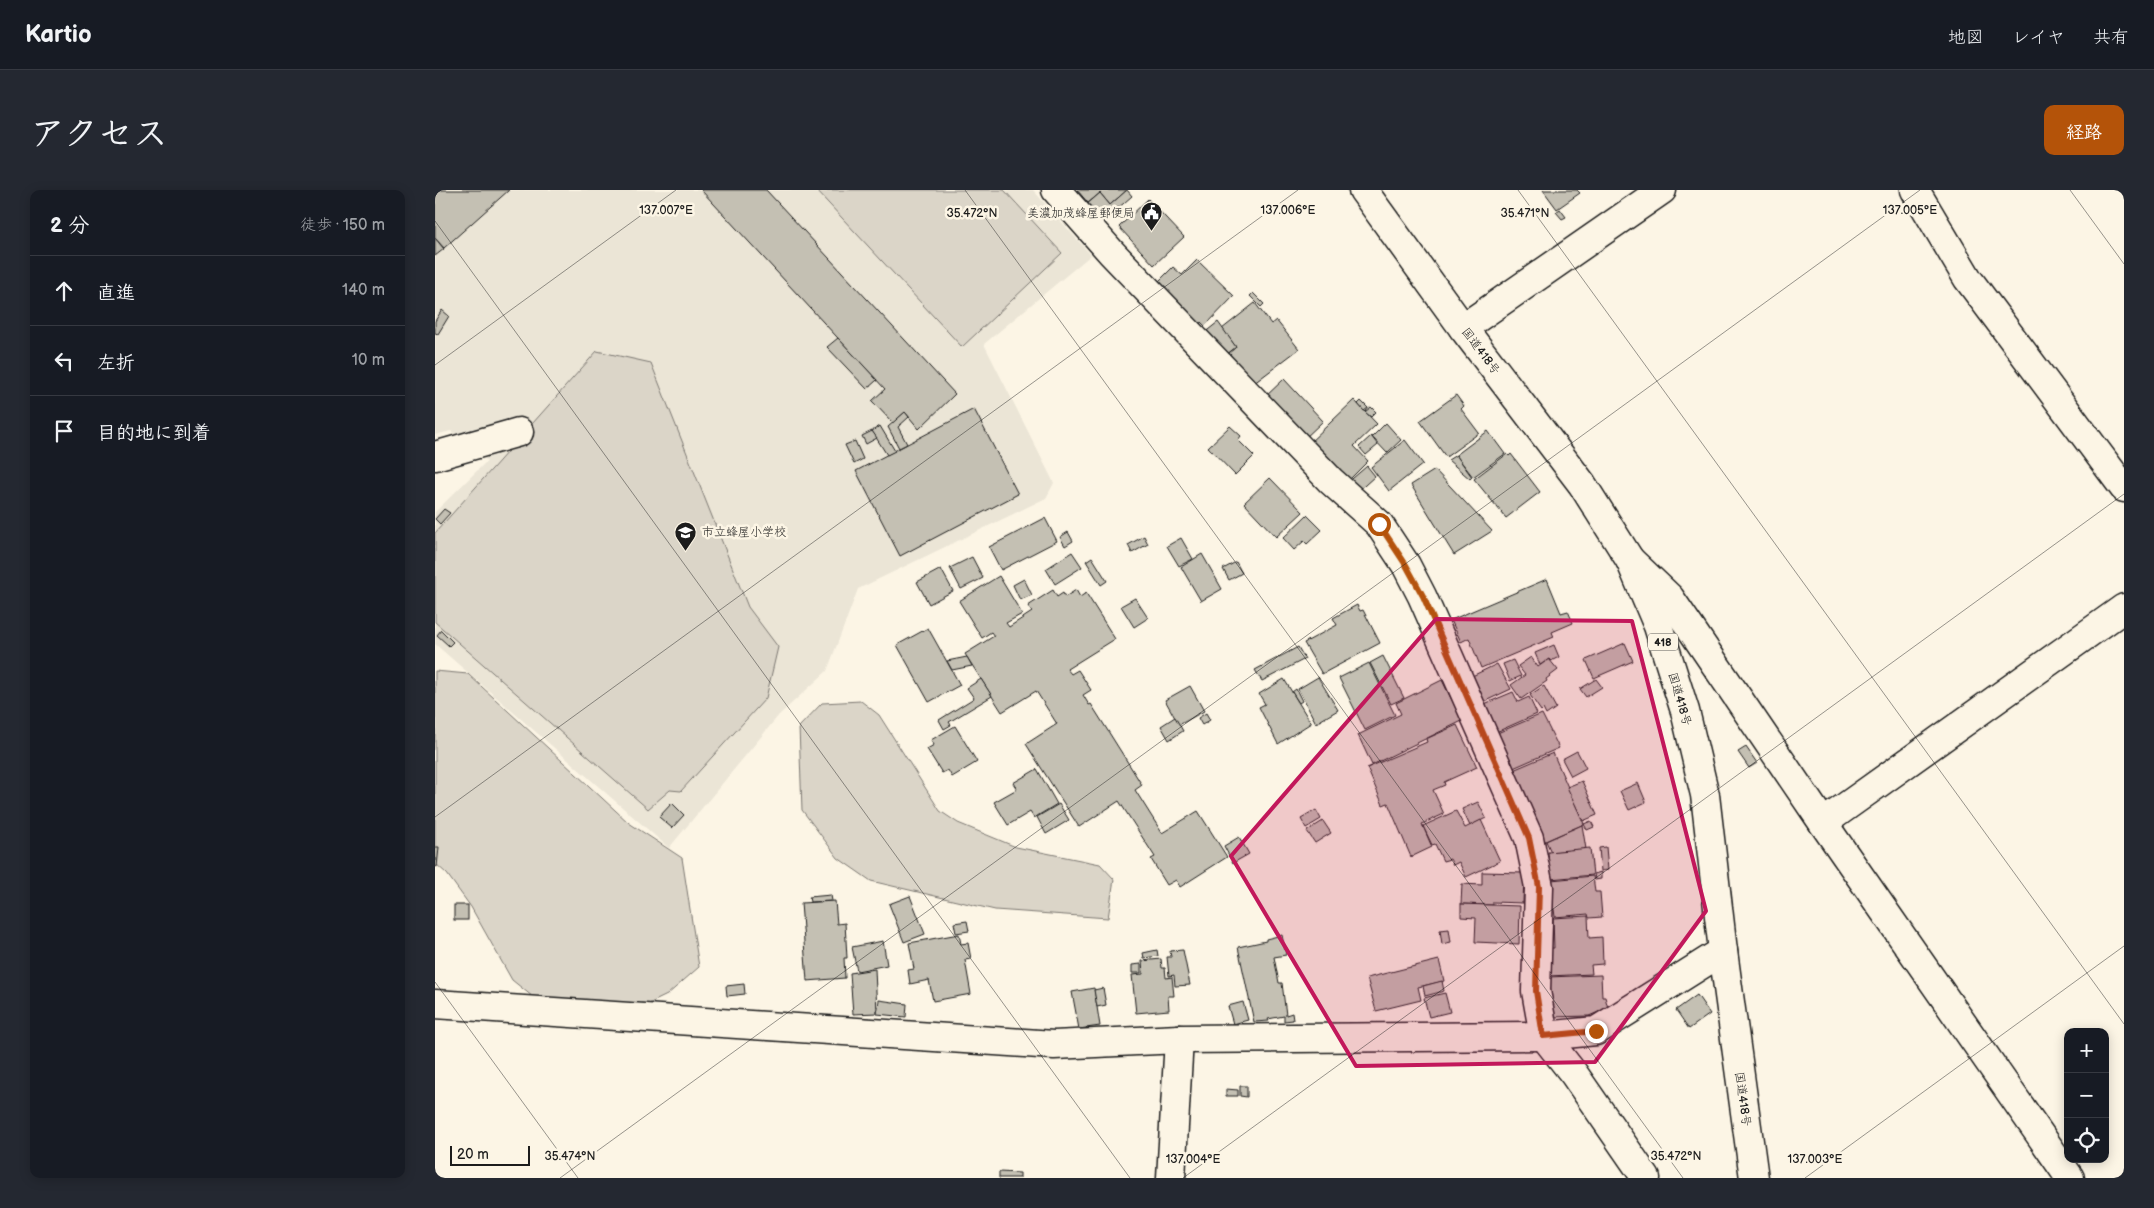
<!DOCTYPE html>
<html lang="ja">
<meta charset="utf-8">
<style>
:root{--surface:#171b24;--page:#242831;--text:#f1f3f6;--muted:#9ea1a6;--line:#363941;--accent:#b45309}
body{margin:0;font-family:"Balsamiq Sans","Klee One",sans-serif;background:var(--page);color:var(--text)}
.controls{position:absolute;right:15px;bottom:15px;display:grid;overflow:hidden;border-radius:10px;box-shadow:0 2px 12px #0003}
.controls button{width:45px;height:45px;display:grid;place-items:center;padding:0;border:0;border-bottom:1px solid var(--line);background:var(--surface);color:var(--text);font:25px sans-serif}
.scale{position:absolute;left:15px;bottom:12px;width:80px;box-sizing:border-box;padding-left:5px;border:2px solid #1c1c1c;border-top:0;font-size:14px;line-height:18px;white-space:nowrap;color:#1c1c1c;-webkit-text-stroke:4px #fcf5e5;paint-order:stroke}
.stop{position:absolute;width:15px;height:15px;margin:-11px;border:4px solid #b45309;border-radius:50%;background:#fff}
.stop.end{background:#b45309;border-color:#fff;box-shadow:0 1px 5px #0008}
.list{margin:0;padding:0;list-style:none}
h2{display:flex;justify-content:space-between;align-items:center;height:65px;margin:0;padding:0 20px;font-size:21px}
h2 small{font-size:16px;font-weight:400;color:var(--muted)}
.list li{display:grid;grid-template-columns:32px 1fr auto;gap:15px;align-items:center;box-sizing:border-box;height:70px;padding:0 20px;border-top:1px solid var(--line)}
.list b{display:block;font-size:19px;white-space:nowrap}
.list em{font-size:16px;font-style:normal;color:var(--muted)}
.icon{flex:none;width:28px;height:28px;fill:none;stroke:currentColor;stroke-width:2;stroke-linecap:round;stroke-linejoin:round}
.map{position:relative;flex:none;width:1689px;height:988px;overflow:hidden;border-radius:10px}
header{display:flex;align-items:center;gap:30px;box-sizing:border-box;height:70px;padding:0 25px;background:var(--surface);border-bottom:1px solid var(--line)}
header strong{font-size:24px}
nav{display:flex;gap:28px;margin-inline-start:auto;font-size:18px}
.intro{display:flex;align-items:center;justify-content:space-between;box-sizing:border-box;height:120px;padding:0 30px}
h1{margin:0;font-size:35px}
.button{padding:12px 22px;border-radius:10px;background:var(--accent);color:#fff;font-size:18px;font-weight:700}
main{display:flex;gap:30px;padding:0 30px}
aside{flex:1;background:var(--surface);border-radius:10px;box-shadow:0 2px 12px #0003}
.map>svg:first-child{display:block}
.built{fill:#ebe5d6}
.green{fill:#dbd5c8;stroke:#7c7872}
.building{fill:#c4c0b3;stroke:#1c1c1c}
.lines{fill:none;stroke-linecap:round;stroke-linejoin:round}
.minor-casing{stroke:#1c1c1c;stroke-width:31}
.highway-casing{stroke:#1c1c1c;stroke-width:31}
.minor{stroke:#fcf5e5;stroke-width:28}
.highway{stroke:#fcf5e5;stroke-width:28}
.route{stroke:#b45309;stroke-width:6}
.marked{fill:#c2185b;fill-opacity:0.2;stroke:#c2185b;stroke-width:4;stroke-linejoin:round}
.ticks{fill:none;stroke:#1c1c1c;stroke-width:1;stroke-opacity:0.45}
.labels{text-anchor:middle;stroke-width:5;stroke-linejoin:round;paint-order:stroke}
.shield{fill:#fcf5e5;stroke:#5f5d58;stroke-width:1}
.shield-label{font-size:11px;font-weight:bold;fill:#1c1c1c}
.poi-label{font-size:12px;fill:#1c1c1c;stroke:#fcf5e5;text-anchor:end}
.street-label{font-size:12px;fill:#1c1c1c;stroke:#fcf5e5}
.ticks-label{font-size:12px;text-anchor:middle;fill:#1c1c1c;stroke:#fcf5e5;stroke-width:5;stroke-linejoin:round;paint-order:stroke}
</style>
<header>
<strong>Kartio</strong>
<nav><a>地図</a><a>レイヤ</a><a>共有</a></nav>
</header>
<div class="intro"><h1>アクセス</h1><a class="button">経路</a></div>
<main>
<aside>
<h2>2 分<small>徒歩 · 150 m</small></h2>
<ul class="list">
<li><svg class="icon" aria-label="ahead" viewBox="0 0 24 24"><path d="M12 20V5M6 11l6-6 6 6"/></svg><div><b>直進</b></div><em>140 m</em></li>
<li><svg class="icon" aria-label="left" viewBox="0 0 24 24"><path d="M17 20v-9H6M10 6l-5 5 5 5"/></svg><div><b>左折</b></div><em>10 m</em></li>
<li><svg class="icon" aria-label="arrive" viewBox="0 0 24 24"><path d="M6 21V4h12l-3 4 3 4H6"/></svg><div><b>目的地に到着</b></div></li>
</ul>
</aside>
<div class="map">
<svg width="1689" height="988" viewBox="0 0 1689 988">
<rect width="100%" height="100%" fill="#fcf5e5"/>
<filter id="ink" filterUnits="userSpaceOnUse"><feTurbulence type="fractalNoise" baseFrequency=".02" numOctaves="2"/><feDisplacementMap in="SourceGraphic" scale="10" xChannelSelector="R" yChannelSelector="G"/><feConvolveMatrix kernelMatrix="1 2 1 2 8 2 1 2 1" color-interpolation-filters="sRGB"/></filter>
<g filter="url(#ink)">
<path class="built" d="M0 0H598L656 65 549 154 619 293 611 308 423 399 392 481 344 525 234 658 0 454V322L52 271 16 241 0 245Z"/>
<g class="green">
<path d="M381 0H569L627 63 527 157Z"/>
<path d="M162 161 216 173 313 417 343 457 331 508 246 601 235 600 213 619 0 432V343Z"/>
<path d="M0 481 33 484 194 633 247 668 264 777 232 805 195 823 108 815 77 790 36 717 12 684 0 673Z"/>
<path d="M426 511 444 525 505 621 523 633 581 657 665 674 679 689 673 728 560 720 436 691 403 668 367 620 364 537 387 513Z"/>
</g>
<g class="building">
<path d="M0 0H74L9 58 0 48Z"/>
<path d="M266 0H331L520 204 484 239 470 222 458 233 437 211 450 199Z"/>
<path d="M642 0H692L675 15 665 3 653 13Z"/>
<path d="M692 0 697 6 665 34 650 16 665 3 675 15Z"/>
<path d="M1108 0H1142L1145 3 1122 19Z"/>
<path d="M713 9 749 47 719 75 684 37Z"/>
<path d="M1125 19 1131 27 1127 29 1121 22Z"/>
<path d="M0 48 9 59 0 66Z"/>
<path d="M762 70 799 106 770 136 766 132 765 134 738 108 720 95 738 77 747 85Z"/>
<path d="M818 103 829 114 826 117 815 106Z"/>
<path d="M820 113 836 134 841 130 864 159 818 194 794 163 801 157 787 139Z"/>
<path d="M7 120 14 126 3 144 0 143V131Z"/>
<path d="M783 132 801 157 787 168 768 144Z"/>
<path d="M403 148 442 190 432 199 392 157Z"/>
<path d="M849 189 888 231 867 251 828 209Z"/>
<path d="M1021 205 1029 216 1026 219 1044 243 1011 267 985 231Z"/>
<path d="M919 210 942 234 919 256 933 271 909 295 871 256Z"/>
<path d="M926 211 933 218 929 221 923 214Z"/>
<path d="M936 217 941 222 936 227 930 222Z"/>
<path d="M539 219 583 304 465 366 421 281Z"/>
<path d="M470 222 474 227 463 237 472 254 464 258 453 237Z"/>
<path d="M951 233 966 250 952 263 937 247Z"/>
<path d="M445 236 460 261 452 265 437 241Z"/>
<path d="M795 236 806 246 803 250 819 266 800 285 773 257Z"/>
<path d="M437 241 442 248 431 254 427 246Z"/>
<path d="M1053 241 1070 264 1038 287 1021 265Z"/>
<path d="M936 246 943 255 931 265 924 257Z"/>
<path d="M970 250 988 274 954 301 936 277Z"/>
<path d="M420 251 428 269 419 274 410 255Z"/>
<path d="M1072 264 1074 266 1076 264 1105 302 1071 328 1039 289Z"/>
<path d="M1021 265 1037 287 1035 289 1013 270Z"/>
<path d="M932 276 940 286 919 305 910 295Z"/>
<path d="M1000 280 1057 341 1019 365 976 295Z"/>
<path d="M835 288 868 322 841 347 809 313Z"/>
<path d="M9 319 15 323 5 334 0 329Z"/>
<path d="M872 325 887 340 872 354 869 351 859 360 848 348Z"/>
<path d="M610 328 622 351 566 380 554 357Z"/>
<path d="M633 342 638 351 630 356 625 347Z"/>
<path d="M709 346 713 354 697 363 693 355Z"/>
<path d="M746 348 758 369 744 376 732 356Z"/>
<path d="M637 362 647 377 620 394 611 379Z"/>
<path d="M767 364 787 399 766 411 746 377Z"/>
<path d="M537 367 548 388 526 399 515 378Z"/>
<path d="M657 367 672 391 666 395 651 371Z"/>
<path d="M801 372 807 383 794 390 788 379Z"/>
<path d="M506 379 518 401 494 414 482 392Z"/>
<path d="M564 386 587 424 571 433 574 437 597 422 593 416 618 400 622 407 628 403 630 407 641 400 645 407 651 403 680 449 632 479 636 484 643 480 656 500 648 505 654 515 656 514 707 595 700 600 727 643 763 621 792 667 745 697 741 690 732 695 716 669 720 667 684 611 644 637 591 554 622 534 601 501 567 522 530 464 559 446 556 442 547 448 524 411Z"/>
<path d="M589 389 597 405 585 410 578 395Z"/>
<path d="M1112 389 1126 423 1133 421 1138 433 1117 442 1119 447 1046 478 1034 448 1026 452 1016 430Z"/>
<path d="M700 408 713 428 699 437 686 416Z"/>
<path d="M922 415 925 421 928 420 945 453 887 484 869 453 902 435 898 428Z"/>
<path d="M493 438 525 495 494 512 462 455Z"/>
<path d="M6 440 18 452 14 456 2 445Z"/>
<path d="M1190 453 1198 471 1159 488 1151 470Z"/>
<path d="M1119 455 1124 467 1116 471 1114 469 1105 475 1100 463Z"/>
<path d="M863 457 870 469 827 491 820 480Z"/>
<path d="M948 466 969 508 956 514 935 473Z"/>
<path d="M532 467 537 476 517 480 512 471Z"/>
<path d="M1096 467 1103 477 1114 469 1123 480 1111 489 1112 491 1086 509 1076 495 1090 485 1083 476Z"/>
<path d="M1078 470 1086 486 1075 491 1068 474Z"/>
<path d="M934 473 960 525 930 540 904 488Z"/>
<path d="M1062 474 1076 499 1044 514 1033 488Z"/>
<path d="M883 487 903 520 881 533 863 499Z"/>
<path d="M546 489 557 506 514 532 516 535 509 539 504 530 539 508 532 498Z"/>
<path d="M849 489 876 533 843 554 824 517 830 514 824 504Z"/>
<path d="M1161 489 1167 497 1151 507 1145 499Z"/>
<path d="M1007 490 1027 531 937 575 923 545 966 524 961 513Z"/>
<path d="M755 496 769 521 744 535 730 510Z"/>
<path d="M1109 496 1121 518 1111 525 1108 519 1106 521 1095 505Z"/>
<path d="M861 499 867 511 864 513 857 502Z"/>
<path d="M1078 502 1083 512 1094 507 1102 524 1059 543 1047 515Z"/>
<path d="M771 523 775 530 767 535 763 528Z"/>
<path d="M1107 524 1124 558 1076 579 1060 544Z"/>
<path d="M740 527 748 541 734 550 726 536Z"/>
<path d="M1022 535 1042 577 1009 592 1010 595 998 600 1009 624 987 634 997 657 976 667 953 613 948 615 932 578 992 552 991 549Z"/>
<path d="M520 536 542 572 517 587 513 580 507 583 492 559 499 555 496 550Z"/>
<path d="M1311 557 1322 573 1314 578 1303 562Z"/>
<path d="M1142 561 1151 578 1136 586 1127 569Z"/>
<path d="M1118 563 1149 634 1108 652 1076 581Z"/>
<path d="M602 579 622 614 599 628 595 622 573 635 559 612 582 599 578 593Z"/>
<path d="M1147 591 1162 625 1148 631 1132 597Z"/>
<path d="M1203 593 1211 612 1194 620 1185 601Z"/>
<path d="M1043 612 1051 628 1035 636 1027 619Z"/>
<path d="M237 613 249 625 237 638 224 627Z"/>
<path d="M624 614 634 630 611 644 602 627Z"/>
<path d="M881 620 886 629 871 638 866 629Z"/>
<path d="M1021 621 1030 638 1046 630 1065 671 1031 687 1024 672 1018 675 1015 669 1008 671 1000 654 997 655 988 636Z"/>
<path d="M888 631 896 643 880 653 872 641Z"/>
<path d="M1156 631 1159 637 1152 640 1149 634Z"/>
<path d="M1147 635 1151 659 1116 662 1111 651Z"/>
<path d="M804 647 814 664 798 673 789 656Z"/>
<path d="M0 657H4L2 677 0 676Z"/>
<path d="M1171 657 1173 680 1166 681 1164 658Z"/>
<path d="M1155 658 1158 685 1115 689 1113 662Z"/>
<path d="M1047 682 1089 683 1088 713 1058 712V715L1026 714 1027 694 1047 695Z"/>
<path d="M1166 682V689L1160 690 1159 684Z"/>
<path d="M1158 686 1160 702H1165L1167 727 1154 728 1153 724 1120 727 1119 719 1116 720 1114 707H1118L1116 690Z"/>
<path d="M396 705 397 711 375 712 374 707Z"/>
<path d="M475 706 490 744 469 752 454 714Z"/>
<path d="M400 711 402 734 410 733 412 768H409L410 788 372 791 366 713Z"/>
<path d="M1026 714 1085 716 1084 754 1040 752 1041 728 1026 727Z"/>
<rect x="19" y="715" width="14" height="15"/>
<path d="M1153 726 1154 748 1167 747 1168 774 1156 775 1157 784 1113 786 1112 758H1119L1118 728Z"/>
<path d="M532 731 534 741 521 743 519 733Z"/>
<path d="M1014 739 1016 752 1007 754 1005 740Z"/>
<path d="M524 744 526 754 533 753 536 769 530 770 536 804 498 811 494 790 475 794 473 780 479 779 474 753Z"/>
<path d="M847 745 851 765 839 767 844 793H847L851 825 857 823 858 830 849 831V826L833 829 834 831 819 832 803 757 831 751V749Z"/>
<path d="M448 751 452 775 422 781 417 757Z"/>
<path d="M722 760 723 766 709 768 708 763Z"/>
<path d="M748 760 755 795 740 796 739 785 734 786 732 767H736L735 761Z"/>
<path d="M726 769 727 778H730L731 788 737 787 739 806H733L734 820 701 823 697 785 708 784 707 771Z"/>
<path d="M1004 770 1009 791 983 797 986 810 941 821 932 788Z"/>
<path d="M706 774V783H697V775Z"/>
<path d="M440 779 442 823 418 824 415 783Z"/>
<path d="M1166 785 1167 807H1170L1173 818 1154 826 1116 827 1113 787Z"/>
<path d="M1007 791 1009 801 990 806 988 796Z"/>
<path d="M309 794 310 804 292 806 291 796Z"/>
<path d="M659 798 665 836 644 839 637 802Z"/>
<path d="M668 798 671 815 662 817 659 800Z"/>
<path d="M1010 803 1015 822 994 827 989 808Z"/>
<path d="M1262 805 1275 824 1254 839 1241 820Z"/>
<path d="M444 810 472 814 471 827 442 824Z"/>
<path d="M808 812 813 830 798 834 793 816Z"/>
<path d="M805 896H812V907L805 906Z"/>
<path d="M791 899 803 900V906H791Z"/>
<path d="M564 982 585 983V988H564Z"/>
</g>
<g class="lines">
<defs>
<g id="minor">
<path d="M621 0 676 62 896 291 944 334 971 375 987 406 1094 648 1104 697 1101 801 1109 846 1139 884 1211 988"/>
<path d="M1480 0 1533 89 1689 298"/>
<path d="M1028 138 1227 0"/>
<path d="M0 266 84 242"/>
<path d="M1195 370 1235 408 1388 633 1635 988"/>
<path d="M1388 633 1689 418"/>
<path d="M0 814 619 855 744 849 1109 846 1161 841 1288 761"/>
<path d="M736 988 744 849"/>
</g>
<path id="highway" d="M928 0 1028 138 1147 294 1195 370 1223 436 1250 521 1270 605 1288 761 1319 988"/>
</defs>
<use href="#minor" class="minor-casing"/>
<use href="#highway" class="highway-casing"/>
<use href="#minor" class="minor"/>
<use href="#highway" class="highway"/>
</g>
</g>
<g class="lines" filter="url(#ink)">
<path class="route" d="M944 334 971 375 988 406 1094 648 1104 697 1101 801 1108 846 1161 841"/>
</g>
<path class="marked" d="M1001 429 1197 431 1271 721 1160 872 921 876 796 666Z"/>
<path class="ticks" d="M530 0 1248 988M1083 0 1689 834M1635 0 1689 74M0 31 695 988M0 175 241 0M0 627 863 0M0 792 143 988M125 988 1485 0M748 988 1689 304M1370 988 1689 756"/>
<defs>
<symbol id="civic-pin" viewBox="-11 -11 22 30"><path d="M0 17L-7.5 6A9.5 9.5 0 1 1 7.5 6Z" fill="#1c1c1c" stroke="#fcf5e5"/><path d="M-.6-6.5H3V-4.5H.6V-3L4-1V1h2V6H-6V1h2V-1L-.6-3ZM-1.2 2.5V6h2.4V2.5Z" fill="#fff"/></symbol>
<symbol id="school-pin" viewBox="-11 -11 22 30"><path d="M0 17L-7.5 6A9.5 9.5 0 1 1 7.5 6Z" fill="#1c1c1c" stroke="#fcf5e5"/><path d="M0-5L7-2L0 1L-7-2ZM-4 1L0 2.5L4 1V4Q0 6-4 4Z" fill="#fff"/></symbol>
</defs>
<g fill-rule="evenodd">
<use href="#civic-pin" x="704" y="10" width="25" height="34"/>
<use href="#school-pin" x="238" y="330" width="25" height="34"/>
</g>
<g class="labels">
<rect class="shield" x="1213" y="443.5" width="30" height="17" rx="4"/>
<g class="shield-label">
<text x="1228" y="456">418</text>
</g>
<g class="poi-label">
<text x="700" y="27">美濃加茂蜂屋郵便局</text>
<text x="267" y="346" text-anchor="start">市立蜂屋小学校</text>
</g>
<g class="street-label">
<text transform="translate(1046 161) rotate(53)" y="4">国道418号</text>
<text transform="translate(1245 509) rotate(74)" y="4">国道418号</text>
<text transform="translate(1308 909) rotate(82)" y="4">国道418号</text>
</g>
</g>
<g class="ticks-label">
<text x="853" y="24">137.006°E</text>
<text x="231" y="24">137.007°E</text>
<text x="1475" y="24">137.005°E</text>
<text x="537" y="27">35.472°N</text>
<text x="1090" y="27">35.471°N</text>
<text x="135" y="970">35.474°N</text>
<text x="1241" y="970">35.472°N</text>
<text x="758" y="973">137.004°E</text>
<text x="1380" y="973">137.003°E</text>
</g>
</svg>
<div class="controls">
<button>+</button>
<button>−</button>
<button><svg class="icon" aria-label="locate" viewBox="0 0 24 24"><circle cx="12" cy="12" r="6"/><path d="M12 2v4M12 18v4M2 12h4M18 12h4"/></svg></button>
</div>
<div class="scale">20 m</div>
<div class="stop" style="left:944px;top:334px"></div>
<div class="stop end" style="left:1161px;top:841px"></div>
</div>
</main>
